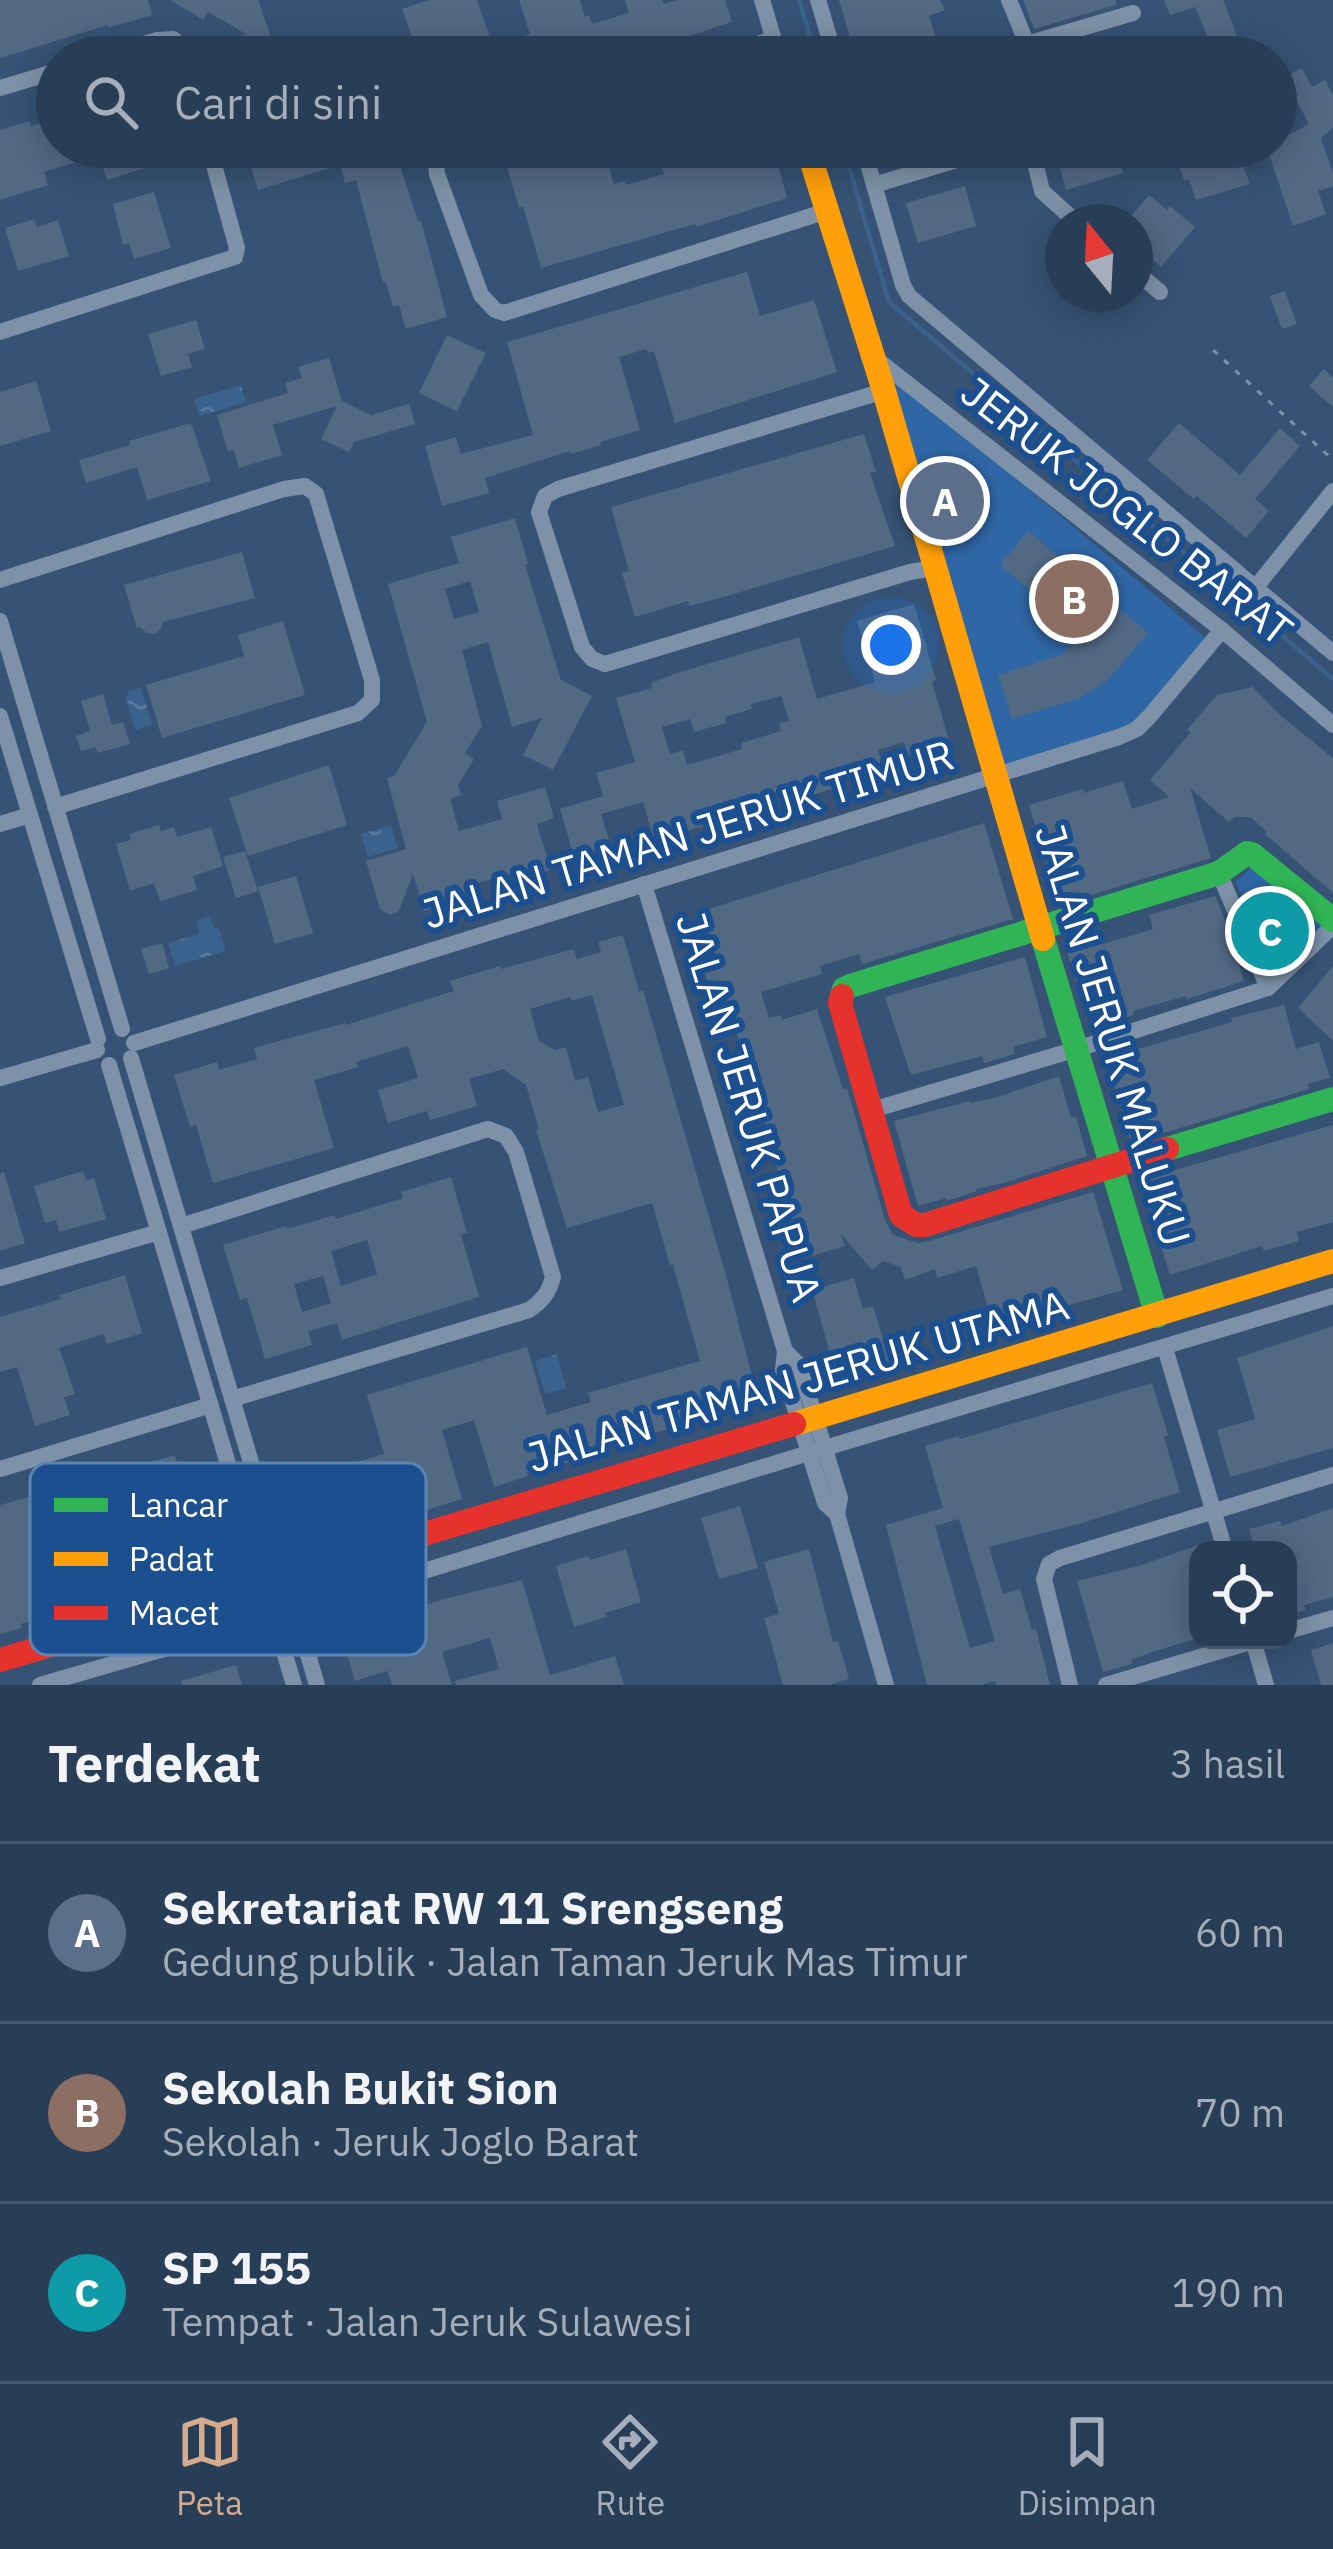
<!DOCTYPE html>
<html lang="id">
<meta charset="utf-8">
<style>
:root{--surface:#283e57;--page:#30455d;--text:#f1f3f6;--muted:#a5aeba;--line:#44576d;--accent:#d6ab8b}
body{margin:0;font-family:"IBM Plex Sans",sans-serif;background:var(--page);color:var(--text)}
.controls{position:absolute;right:36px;bottom:36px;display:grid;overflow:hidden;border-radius:24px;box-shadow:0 6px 30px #0003}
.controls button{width:108px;height:108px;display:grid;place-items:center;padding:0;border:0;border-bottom:3px solid var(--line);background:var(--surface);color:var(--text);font:60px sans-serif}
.compass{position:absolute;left:1045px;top:204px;width:108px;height:108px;border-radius:50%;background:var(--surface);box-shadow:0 6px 30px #0003;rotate:342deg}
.you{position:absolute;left:891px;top:645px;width:42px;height:42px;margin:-30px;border:9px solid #fff;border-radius:50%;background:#1a73e8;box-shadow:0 0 0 18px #1a73e833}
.badge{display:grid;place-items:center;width:78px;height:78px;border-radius:50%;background:var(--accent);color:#fff;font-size:39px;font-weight:700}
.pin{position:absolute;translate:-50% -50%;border:6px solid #fff;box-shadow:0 3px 12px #0006}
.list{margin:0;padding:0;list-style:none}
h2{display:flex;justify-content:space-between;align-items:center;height:156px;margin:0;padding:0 48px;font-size:51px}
h2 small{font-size:39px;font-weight:400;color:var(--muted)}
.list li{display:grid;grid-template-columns:78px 1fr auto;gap:36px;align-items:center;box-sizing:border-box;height:180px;padding:0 48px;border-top:3px solid var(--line)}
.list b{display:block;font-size:45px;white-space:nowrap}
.list p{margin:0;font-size:39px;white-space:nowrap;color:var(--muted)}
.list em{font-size:39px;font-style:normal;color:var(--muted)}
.icon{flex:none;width:66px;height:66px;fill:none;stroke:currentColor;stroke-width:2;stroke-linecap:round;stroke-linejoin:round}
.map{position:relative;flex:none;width:1333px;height:1685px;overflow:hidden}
.search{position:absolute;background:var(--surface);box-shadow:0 6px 30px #0003;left:36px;right:36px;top:36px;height:132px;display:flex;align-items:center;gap:30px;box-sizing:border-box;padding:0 42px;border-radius:66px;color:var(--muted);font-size:45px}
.sheet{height:696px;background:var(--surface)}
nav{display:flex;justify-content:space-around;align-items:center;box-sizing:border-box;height:168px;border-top:3px solid var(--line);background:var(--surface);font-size:33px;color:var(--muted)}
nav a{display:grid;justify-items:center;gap:6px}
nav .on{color:var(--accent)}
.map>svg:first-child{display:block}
.green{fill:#2f66a5}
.water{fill:url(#water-ripples)}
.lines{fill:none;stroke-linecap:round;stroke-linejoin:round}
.stream{stroke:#3b618d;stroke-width:4.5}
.building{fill:#526984;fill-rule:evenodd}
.path{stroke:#7d92a8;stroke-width:3;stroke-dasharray:6 9;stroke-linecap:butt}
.street{stroke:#7d92a8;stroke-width:16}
.fast{stroke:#30b455;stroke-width:24}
.slow{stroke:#ff9f0a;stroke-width:24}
.jam{stroke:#e5322d;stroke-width:24}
.labels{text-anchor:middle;stroke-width:12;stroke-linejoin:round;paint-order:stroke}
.street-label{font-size:42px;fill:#fff;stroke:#1b4f8f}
.key{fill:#1b4f8f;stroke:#5f84b1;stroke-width:3}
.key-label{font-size:33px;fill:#fff}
</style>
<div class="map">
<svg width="1333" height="1685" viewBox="0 0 1333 1685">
<defs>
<pattern id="water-ripples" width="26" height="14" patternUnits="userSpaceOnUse" patternTransform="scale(3)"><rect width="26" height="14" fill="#3b618d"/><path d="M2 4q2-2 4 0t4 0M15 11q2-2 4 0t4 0" fill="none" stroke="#58799e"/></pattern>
</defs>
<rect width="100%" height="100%" fill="#365274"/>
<g class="green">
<path d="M878 362 1214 645 1140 728 1003 772Z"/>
<path d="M1251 868 1323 926 1276 976 1236 882Z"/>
</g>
<g class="water">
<path d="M241 385 246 402 199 416 194 399Z"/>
<path d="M141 688 152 725 135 730 126 698 129 691Z"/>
<path d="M391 825 398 848 368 857 361 834Z"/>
<path d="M210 916 214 929 219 928 226 951 175 966 168 943 199 934 196 920Z"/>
<path d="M557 1354 566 1388 545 1394 535 1361Z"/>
</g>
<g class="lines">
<g class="stream">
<path d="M799 0 816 57"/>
<path d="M843 147 889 302 1333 679"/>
</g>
</g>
<g class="building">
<path d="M0 0H148L152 15 108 28V25L0 58Z"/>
<path d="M170 0H258L278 57H217L215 44 246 34 208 12 203 20Z"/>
<path d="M429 0H477L493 46 530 34 519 0H580L585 17 589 15 592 24 629 13 625 0H662L664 4 677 0H725L732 22 640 52 641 57H419L402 9Z"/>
<path d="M839 0H940L945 10 929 16 942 57H856Z"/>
<path d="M1023 0H1116V5L1034 29Z"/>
<path d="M1164 0H1223L1245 57H1218L1215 49 1213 50 1195 7 1170 15Z"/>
<path d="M1119 38 1125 57H1096L1092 45Z"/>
<path d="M1302 68 1312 87 1325 80 1333 95V127L1321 138 1333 173V186L1318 191 1326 214 1293 226 1268 151 1241 160 1250 184 1196 200 1189 179 1184 180 1173 150 1182 147H1276V142L1309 124 1284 77Z"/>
<path d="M57 118V147H142L148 167 107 180 99 155 44 172 48 185 0 200V130L29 121 31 126Z"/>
<path d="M245 147H326L328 153 348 147H394L418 221H421L447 317 406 329 399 305 393 307 386 282 383 283 356 180 345 183 340 165 258 190Z"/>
<path d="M512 147H603L614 184 625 181 626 185 664 174 656 147H791L792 154 776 158 787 198 696 227 695 224 541 268 523 206 519 207 502 150Z"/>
<path d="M1065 147H1116L1123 173 1066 190 1055 150Z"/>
<path d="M965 186 976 226 918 243 906 203Z"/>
<path d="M154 192 171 248 134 259 129 243 123 245 113 204Z"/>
<path d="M1149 195 1167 210 1170 206 1195 227 1161 267 1135 246V222H1126Z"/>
<path d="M34 219 37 227 58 220 69 256 18 271 5 228Z"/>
<path d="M747 272 760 316 814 300 837 372 675 423 654 351 648 353 646 349 619 357 640 430 600 442 601 445 571 454 570 451 485 478 489 493 442 506 425 446 456 437 461 454 533 435 507 342Z"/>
<path d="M1285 291 1297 324 1282 329 1270 296Z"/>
<path d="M196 320 205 349 188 354 192 367 161 376 148 334Z"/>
<path d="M447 335 486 353 457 411 419 393Z"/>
<path d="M329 358 342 401 371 415 409 404 415 424 354 442 349 452 321 439 337 406 273 425 282 455 239 468 234 450 228 452 217 415 288 393 285 383 302 378 298 367Z"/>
<path d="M1324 369 1333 378V407L1309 386Z"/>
<path d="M36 381 51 431 0 446V392Z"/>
<path d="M191 423 211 481 147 500 137 467 86 483 79 460 130 445 129 441Z"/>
<path d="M1179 423 1240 475 1280 428 1300 446 1255 499 1269 511 1246 538 1197 496 1194 499 1147 460Z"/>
<path d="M864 434 876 472 870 473 895 546 720 598 689 606 688 601 635 617 622 573 629 571 611 507Z"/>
<path d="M948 480 965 510 942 523 930 491Z"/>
<path d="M515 518 528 564 525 565 561 680 592 696 553 770 523 755 542 718 512 727 488 642 462 650 482 726 465 753 474 759 458 785 461 795 450 799 459 831 502 819 497 801 545 787 554 818 537 824 551 870 520 879 518 872 470 885 473 896 424 911 413 874 399 911 390 915 380 909 366 861 406 849 387 778 394 776 427 722 388 584 459 563 451 537ZM470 581 479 612 454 619 445 589Z"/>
<path d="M1028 531 1148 633 1107 681 1080 698 1012 719 998 675 1061 655 1081 633 1000 565Z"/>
<path d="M242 552 255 598 163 622 161 629 155 634 147 633 140 627 137 628 124 585Z"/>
<path d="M914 604 936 680 932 682 950 744 908 756 904 742 878 750 882 763 832 777 835 788 812 795 808 784 756 797 701 813 704 826 654 840 643 802 601 814 611 847 574 857 560 809 603 796 596 773 635 762 616 698 652 688 651 683 677 673 799 637 817 699 875 682 857 621ZM781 696 789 721 779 723 781 731 741 743 742 749 687 765 683 750 670 754 662 727 690 719 694 732 726 723 725 717 752 709 751 704Z"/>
<path d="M283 621 305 695 162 738 146 685 244 656 238 635Z"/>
<path d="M1253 687 1280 715 1333 758V893L1265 834 1267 832 1250 817H1234L1229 822 1190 788 1211 858 1059 905 1029 805 1083 789 1084 793 1123 781 1132 809 1169 797 1150 780 1191 732 1187 730 1217 695Z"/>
<path d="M103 694 112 725 123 722 130 744 98 753 95 747 81 751 76 736 90 731 81 701Z"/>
<path d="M329 765 347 825 248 856 229 798Z"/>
<path d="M984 823 1013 919 862 964 859 954 820 966 822 974 761 992 769 1018 780 1015 782 1020 817 1009 843 1089 847 1088 885 1220 893 1235 917 1243 929 1241 1093 1192 1123 1290 993 1326 976 1266 937 1278 935 1269 905 1280 901 1267 883 1261 872 1270 841 1234 845 1246 805 1258 797 1229 794 1230 745 1052 743 1053 725 995 712 999 704 970 718 965 702 911Z"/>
<path d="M159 825 161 831 174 827 177 837 211 827 223 866 193 876 197 890 160 901 154 883 130 891 116 844 131 840 129 834Z"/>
<path d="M245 851 258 891 236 898 223 857Z"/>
<path d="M296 876 313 933 275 944 258 887Z"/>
<path d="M1215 896 1230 931 1244 981 1187 999 1186 996 1133 1011 1134 1015 1097 1025 1085 982 1077 985 1064 941 1100 931 1103 944 1153 929 1149 915Z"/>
<path d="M623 935 639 991 643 990 727 1279 759 1403 596 1450 597 1455 527 1473 528 1476 494 1487 474 1420 442 1430 462 1499 420 1512 418 1508 384 1517 313 1538 296 1480 384 1454 367 1395 527 1347 547 1415 591 1402 588 1393 700 1361 673 1265H670L652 1203 567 1228 536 1130 539 1129 526 1085 503 1069 469 1079 477 1106 430 1120 427 1111 388 1123 378 1090 418 1078 408 1046 356 1062 358 1067 314 1080 334 1148 213 1183 196 1125 190 1127 174 1075 217 1062 219 1070 257 1059 254 1048 345 1023 346 1025 454 991 450 981 500 966 501 969 574 949 577 959 601 952 598 942ZM592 995 624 1105 598 1112 588 1077 575 1081 566 1047 555 1050 539 1041 530 1009 570 997 571 1001Z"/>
<path d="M162 943 169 968 149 974 141 949Z"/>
<path d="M1025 957 1047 1037 1013 1047 1015 1054 984 1063 982 1056 911 1075 885 997Z"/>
<path d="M1333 966V1041L1298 1008Z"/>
<path d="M1284 1005 1296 1049 1319 1042 1330 1078 1308 1084 1309 1089 1131 1143 1107 1058 1232 1022 1231 1018Z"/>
<path d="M1059 1076 1071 1118 1076 1117 1087 1156 1004 1183 976 1189 977 1191 947 1201V1198L918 1206 894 1121 970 1101 971 1103 998 1097Z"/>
<path d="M1333 1125V1222L1297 1232 1299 1241 1264 1251 1262 1246 1170 1275 1140 1180Z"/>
<path d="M83 1171 86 1181 94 1178 106 1219 59 1232 56 1220 45 1223 34 1186Z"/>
<path d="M4 1172 25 1243 0 1251V1173Z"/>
<path d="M451 1177 467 1233 461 1234 479 1297 342 1340 337 1323 308 1331 312 1345 265 1359 247 1298 240 1300 223 1245 286 1226 287 1229 335 1215 336 1219 403 1198 401 1192ZM367 1240 377 1274 341 1286 331 1251ZM323 1276 331 1303 302 1312 294 1284Z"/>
<path d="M125 1275 142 1333 107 1344 104 1334 59 1348 75 1394 64 1397 70 1415 35 1426 17 1367 0 1372V1317L61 1299 60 1295Z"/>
<path d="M854 1278 863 1309 873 1306 890 1362 837 1378 812 1290Z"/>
<path d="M1333 1326V1448L1230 1477 1217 1430 1255 1419 1237 1358Z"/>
<path d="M1152 1383 1168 1435 1164 1437 1180 1492 1082 1523 989 1547 1003 1594 1020 1589 1032 1630 1036 1629 1050 1685H996L995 1681 982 1685H927L886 1525 943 1508 925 1446 959 1436 960 1439ZM959 1519 995 1641 970 1648 935 1526Z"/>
<path d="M175 1455 189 1502 177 1505 195 1564 178 1569 179 1574 132 1589 125 1566 141 1561 124 1511 132 1508 121 1471Z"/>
<path d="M92 1480 106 1529 76 1538 94 1600 21 1624 22 1628 0 1634V1505Z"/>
<path d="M740 1506 758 1568 719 1579 701 1518Z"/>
<path d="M1333 1508V1597L1304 1605 1306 1610 1288 1615V1550H1255L1249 1529 1280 1521 1282 1526Z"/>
<path d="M1198 1545V1638L1155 1651 1131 1660 1132 1664 1103 1672 1077 1581 1139 1566Z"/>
<path d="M626 1549 641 1602 605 1613 607 1617 574 1627 556 1566 588 1556 590 1560Z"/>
<path d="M809 1549 833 1642 838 1641 849 1679 830 1685H783L764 1618 779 1614 764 1562Z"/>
<path d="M522 1580 550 1675 615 1656 624 1685H456L455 1681 499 1669 490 1638 442 1652 452 1685H392L387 1671 355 1681 341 1633 444 1599Z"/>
<path d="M1333 1643V1685H1321L1311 1650Z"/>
<path d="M236 1665 242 1685H182L181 1681Z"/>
</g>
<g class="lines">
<path class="path" d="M1213 350 1333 460"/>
<g class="street">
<path d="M762 0 779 57"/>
<path d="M818 0 835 57"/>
<path d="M1009 0 1027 44 1133 13"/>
<path d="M103 57 157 40 173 39 181 46 184 57"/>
<path d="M714 57 773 39"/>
<path d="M0 88 57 71"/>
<path d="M442 147 436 161 437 174 481 295 495 310 504 313 827 211"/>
<path d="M863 147 903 285 909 296 1333 653"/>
<path d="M1026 147 1034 158 1042 191 1076 222"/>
<path d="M874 185 999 147"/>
<path d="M1135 271 1160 292"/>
<path d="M0 332 235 257 237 248 209 147"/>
<path d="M875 358 1222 630 1333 725"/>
<path d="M884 391 558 489 545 496 539 512 582 647 592 659 605 664 910 572 934 568"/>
<path d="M0 580 284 489 305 486 316 494 372 680V700L358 713 55 807"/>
<path d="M1256 587 1333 491"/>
<path d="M0 621 122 1029"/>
<path d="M0 716 98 1039"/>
<path d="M0 824 30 815"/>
<path d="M1219 873 1268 988"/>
<path d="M644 884 785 1351 783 1370 825 1503 837 1514 886 1685"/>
<path d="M134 1043 1119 737 1137 729 1149 717 1222 630"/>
<path d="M131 1058 317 1685"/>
<path d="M109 1065 294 1685"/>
<path d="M0 1078 97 1050"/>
<path d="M872 1110 1077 1049 1268 988 1333 926"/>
<path d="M181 1226 488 1129 506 1136 516 1152 553 1277C549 1293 542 1301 529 1310L232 1399"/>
<path d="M0 1278 159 1232"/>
<path d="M1165 1348 1225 1550"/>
<path d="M785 1351 799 1365 840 1498 837 1514"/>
<path d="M0 1469 211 1405"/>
<path d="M1288 1631 1333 1618"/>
<path d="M1253 1640 1266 1685"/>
<path d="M40 1685 274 1617 825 1448 1333 1296"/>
<path d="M1070 1685 1044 1579 1049 1564 1060 1558 1333 1475"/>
<path d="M1106 1685 1257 1640"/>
</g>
<g class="fast">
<path d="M1043 939 1157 1316"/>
<path d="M842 996 844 989 850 986 1219 873 1247 853 1252 854 1333 920"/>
<path d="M1167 1149 1333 1099"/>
</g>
<g class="slow">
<path d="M807 147 884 391 1043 939"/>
<path d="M794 1424 1333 1261"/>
</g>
<g class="jam">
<path d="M842 996 840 1003 901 1215 916 1225H925L1167 1149"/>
<path d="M0 1660 794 1424"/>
</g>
</g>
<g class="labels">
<g class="street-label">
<text transform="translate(1127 511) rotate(38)" y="15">JERUK JOGLO BARAT</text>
<text transform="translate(688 834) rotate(-17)" y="15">JALAN TAMAN JERUK TIMUR</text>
<text transform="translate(1113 1035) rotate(73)" y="15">JALAN JERUK MALUKU</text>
<text transform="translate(749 1107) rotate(73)" y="15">JALAN JERUK PAPUA</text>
<text transform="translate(798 1381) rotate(-16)" y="15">JALAN TAMAN JERUK UTAMA</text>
</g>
</g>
<rect x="30" y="1463" width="396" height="192" rx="18" class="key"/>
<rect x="54" y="1498" width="54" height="14" fill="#30b455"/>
<rect x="54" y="1552" width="54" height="14" fill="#ff9f0a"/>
<rect x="54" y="1606" width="54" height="14" fill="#e5322d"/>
<g class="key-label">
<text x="129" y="1517">Lancar</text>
<text x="129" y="1571">Padat</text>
<text x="129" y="1625">Macet</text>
</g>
</svg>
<div class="controls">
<button><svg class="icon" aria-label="locate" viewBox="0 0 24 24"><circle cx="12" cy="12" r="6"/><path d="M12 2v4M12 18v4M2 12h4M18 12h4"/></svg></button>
</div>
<svg class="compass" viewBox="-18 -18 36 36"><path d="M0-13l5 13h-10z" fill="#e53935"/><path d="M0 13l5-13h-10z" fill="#a5aeba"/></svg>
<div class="you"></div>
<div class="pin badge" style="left:945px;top:501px;background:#5c6f8a">A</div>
<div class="pin badge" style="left:1074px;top:599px;background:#8d6e63">B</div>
<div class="pin badge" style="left:1270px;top:931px;background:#0f9aa8">C</div>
<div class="search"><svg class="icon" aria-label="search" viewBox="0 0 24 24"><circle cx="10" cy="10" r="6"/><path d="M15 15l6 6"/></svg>Cari di sini</div>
</div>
<section class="sheet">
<h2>Terdekat<small>3 hasil</small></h2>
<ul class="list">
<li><span class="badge" style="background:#5c6f8a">A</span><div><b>Sekretariat RW 11 Srengseng</b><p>Gedung publik · Jalan Taman Jeruk Mas Timur</p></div><em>60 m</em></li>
<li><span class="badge" style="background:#8d6e63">B</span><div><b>Sekolah Bukit Sion</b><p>Sekolah · Jeruk Joglo Barat</p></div><em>70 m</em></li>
<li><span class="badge" style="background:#0f9aa8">C</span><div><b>SP 155</b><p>Tempat · Jalan Jeruk Sulawesi</p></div><em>190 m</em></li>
</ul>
</section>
<nav>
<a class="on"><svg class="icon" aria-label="map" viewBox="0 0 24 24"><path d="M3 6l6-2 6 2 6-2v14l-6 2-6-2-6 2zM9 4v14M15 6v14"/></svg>Peta</a>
<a><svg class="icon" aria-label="directions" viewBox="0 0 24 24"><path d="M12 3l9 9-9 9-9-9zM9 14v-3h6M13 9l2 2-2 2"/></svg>Rute</a>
<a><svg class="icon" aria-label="saved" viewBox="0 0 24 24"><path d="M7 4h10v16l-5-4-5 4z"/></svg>Disimpan</a>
</nav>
